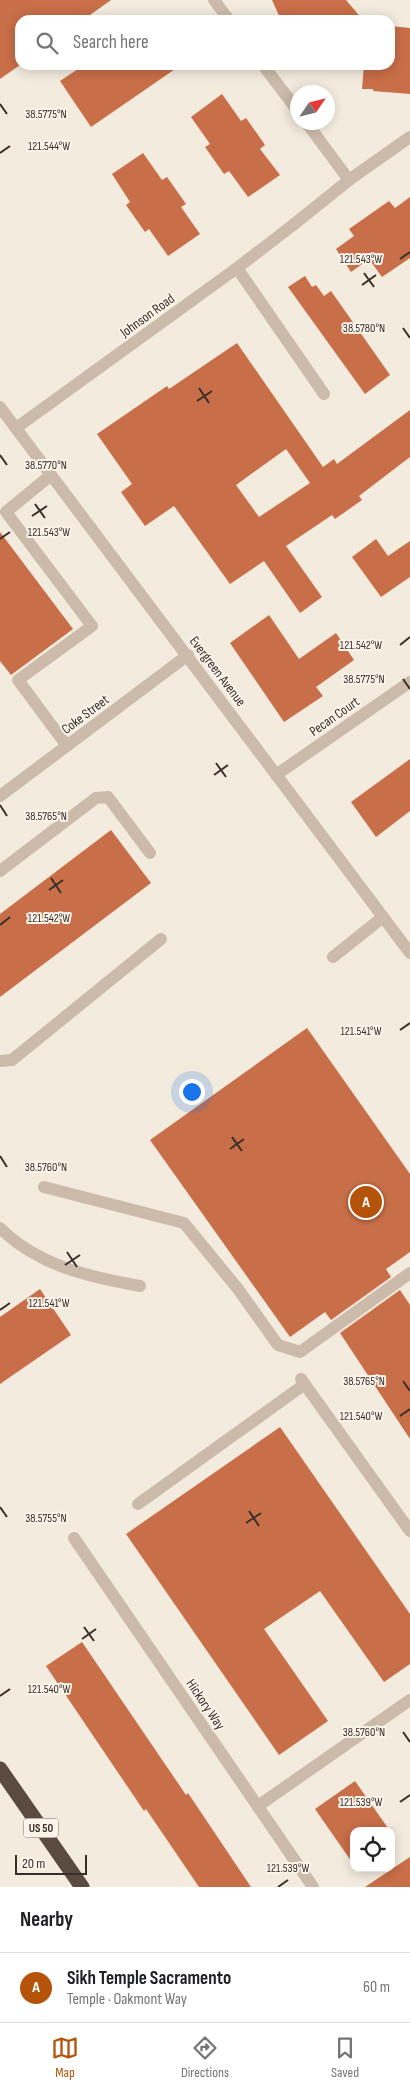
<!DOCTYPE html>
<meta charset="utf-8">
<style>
:root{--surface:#fff;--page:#f6f6f6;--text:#202124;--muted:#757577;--line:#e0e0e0;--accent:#b45309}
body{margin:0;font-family:"Sofia Sans Condensed",sans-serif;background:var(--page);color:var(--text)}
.controls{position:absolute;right:15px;bottom:15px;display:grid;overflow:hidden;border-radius:10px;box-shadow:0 2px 12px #0003}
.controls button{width:45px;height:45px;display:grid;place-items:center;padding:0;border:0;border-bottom:1px solid var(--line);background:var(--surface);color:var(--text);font:25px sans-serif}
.compass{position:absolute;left:290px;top:85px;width:45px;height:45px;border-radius:50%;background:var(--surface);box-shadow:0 2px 12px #0003;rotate:55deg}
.scale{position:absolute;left:15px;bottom:12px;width:72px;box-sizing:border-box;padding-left:5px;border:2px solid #392f29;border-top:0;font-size:14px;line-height:18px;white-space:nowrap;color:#392f29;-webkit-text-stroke:4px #faf4eb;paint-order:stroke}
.you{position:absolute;left:191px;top:1091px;width:18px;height:18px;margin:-12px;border:4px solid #fff;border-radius:50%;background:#1a73e8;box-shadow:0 0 0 8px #1a73e833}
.badge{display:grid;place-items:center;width:32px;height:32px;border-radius:50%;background:var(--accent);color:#fff;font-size:16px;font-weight:700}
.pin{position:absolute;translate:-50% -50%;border:2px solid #fff;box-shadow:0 1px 5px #0006}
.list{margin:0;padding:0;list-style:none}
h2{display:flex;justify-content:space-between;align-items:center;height:65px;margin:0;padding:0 20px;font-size:21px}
h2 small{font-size:16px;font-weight:400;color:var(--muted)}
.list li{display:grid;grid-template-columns:32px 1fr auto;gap:15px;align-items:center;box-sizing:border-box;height:70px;padding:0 20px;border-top:1px solid var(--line)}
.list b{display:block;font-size:19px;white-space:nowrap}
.list p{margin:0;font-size:16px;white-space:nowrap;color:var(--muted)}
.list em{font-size:16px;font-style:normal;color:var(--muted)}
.icon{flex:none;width:28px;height:28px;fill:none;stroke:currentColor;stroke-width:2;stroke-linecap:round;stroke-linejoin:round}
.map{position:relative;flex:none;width:410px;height:1887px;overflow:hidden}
.search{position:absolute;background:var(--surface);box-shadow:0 2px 12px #0003;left:15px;right:15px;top:15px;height:55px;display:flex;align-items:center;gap:12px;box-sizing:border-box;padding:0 18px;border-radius:15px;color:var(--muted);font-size:19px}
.sheet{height:135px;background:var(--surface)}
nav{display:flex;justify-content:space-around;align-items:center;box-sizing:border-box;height:70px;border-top:1px solid var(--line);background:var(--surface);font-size:14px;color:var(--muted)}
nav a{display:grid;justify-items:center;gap:2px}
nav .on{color:var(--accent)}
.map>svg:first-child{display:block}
.building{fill:#c86e48;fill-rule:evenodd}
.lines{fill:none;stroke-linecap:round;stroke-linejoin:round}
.service{stroke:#cba;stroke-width:12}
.minor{stroke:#cba;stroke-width:12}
.tertiary{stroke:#cba;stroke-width:12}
.motorway{stroke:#5a4a40;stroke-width:15}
.ticks{fill:none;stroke:#392f29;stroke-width:2}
.labels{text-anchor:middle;stroke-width:4;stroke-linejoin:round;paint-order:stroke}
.shield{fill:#faf4eb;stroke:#736a63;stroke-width:1}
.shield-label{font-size:12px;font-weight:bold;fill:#392f29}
.street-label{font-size:14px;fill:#392f29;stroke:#faf4eb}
.ticks-label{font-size:12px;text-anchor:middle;fill:#392f29;stroke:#faf4eb;stroke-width:4;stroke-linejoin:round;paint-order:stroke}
</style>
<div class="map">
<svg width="410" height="1887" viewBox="0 0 410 1887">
<rect width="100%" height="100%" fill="#f3ebde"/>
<g class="building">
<path d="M0 0H111L83 20H20V65L0 79Z"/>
<path d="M272 0H346L363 20H281Z"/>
<path d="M390 26 410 28V94L373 91V89H362L364 65H390Z"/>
<path d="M84 65H181L91 127 60 81Z"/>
<path d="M222 94 241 121 246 118 265 145 260 149 280 175 248 197 229 171 224 174 205 147 210 144 191 117Z"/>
<path d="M143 153 162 180 167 177 186 204 181 207 200 234 168 256 149 229 145 232 126 205 130 202 112 174Z"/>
<path d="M410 197V258L382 277 369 259 351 272 336 249 354 236 349 229 389 201 395 208Z"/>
<path d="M305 276 312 287 316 285 324 296 331 291 390 375 365 394 288 287Z"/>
<path d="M237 343 323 467 334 459 337 464 410 410V457L359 496 362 500 335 519 332 515 286 546 322 597 300 613 264 561 230 584 174 506 145 526 121 492 132 484 97 434 167 386 169 389ZM286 449 310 483 259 517 236 485Z"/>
<path d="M0 532 73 629 11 675 0 661Z"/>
<path d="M376 539 388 556 410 541V577L381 597 352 557Z"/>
<path d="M269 615 299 659 336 633 354 660 316 687 323 696 284 722 230 643Z"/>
<path d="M410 759V811L376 837 351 802Z"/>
<path d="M111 830 151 883 0 997V914Z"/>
<path d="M307 1028 410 1174V1252L386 1269 391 1277 331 1320 325 1312 290 1337 150 1140Z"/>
<path d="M40 1289 71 1335 0 1384V1317Z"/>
<path d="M400 1290 410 1305V1439L340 1333Z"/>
<path d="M280 1427 410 1614V1664L384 1682 320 1591 264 1629 328 1721 279 1755 126 1534Z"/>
<path d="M82 1642 186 1795 188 1793 251 1887H199L146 1809 144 1811 46 1666Z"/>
<path d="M355 1781 390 1831H354V1865L315 1809Z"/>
<path d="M410 1857V1887H365Z"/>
</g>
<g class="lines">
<g class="service">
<path d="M214 0 229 20"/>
<path d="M263 65 298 111"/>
<path d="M306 122 349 180 410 137"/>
<path d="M293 225 349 180"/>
<path d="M237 268 324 394"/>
<path d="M51 475 6 512 92 626 18 680 67 746"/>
<path d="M0 871 96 798 108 797 150 853"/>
<path d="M333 957 383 917"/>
<path d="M0 1061 12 1060 161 939"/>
<path d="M44 1187 184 1223 238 1289 278 1345 300 1352 410 1273"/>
<path d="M138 1504 305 1384"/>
<path d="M258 1806 410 1700"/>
</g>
<g class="minor">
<path d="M16 428 237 268 293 225"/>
<path d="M276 775 410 682"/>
<path d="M0 796 188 655"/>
<path d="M0 1228C38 1266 90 1277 140 1286"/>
<path d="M301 1379 410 1531"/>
<path d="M74 1538 313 1887"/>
</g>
<path class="tertiary" d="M0 407 410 953"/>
<path class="motorway" d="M0 1769 82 1887"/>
</g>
<path class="ticks" d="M0 104 7 114M0 153 10 146M400 259 410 252M364 273 374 287M362 285 376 275M403 328 410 338M199 388 209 403M197 401 212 391M0 455 7 465M35 504 45 518M32 516 47 506M0 539 10 532M400 645 410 637M403 679 410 689M216 763 226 777M214 775 228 765M0 805 7 816M51 878 61 893M49 890 63 880M0 925 10 917M400 1030 410 1023M232 1137 242 1151M230 1149 244 1139M0 1156 7 1167M67 1252 77 1267M65 1265 80 1255M0 1310 10 1303M403 1381 410 1391M400 1416 410 1409M0 1507 7 1517M249 1511 259 1526M246 1523 261 1513M84 1627 94 1641M82 1639 96 1629M0 1696 10 1689M403 1732 410 1742M400 1802 410 1795M278 1887 288 1880"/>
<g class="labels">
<rect class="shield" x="23.5" y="1818.5" width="35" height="19" rx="4"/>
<g class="shield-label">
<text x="41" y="1832">US 50</text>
</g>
<g class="street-label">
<text transform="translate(147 315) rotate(-36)" y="5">Johnson Road</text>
<text transform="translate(218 671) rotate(53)" y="5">Evergreen Avenue</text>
<text transform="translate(85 714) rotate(-37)" y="5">Coke Street</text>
<text transform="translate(334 716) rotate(-35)" y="5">Pecan Court</text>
<text transform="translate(206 1704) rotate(56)" y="5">Hickory Way</text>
</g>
</g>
<g class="ticks-label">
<text x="46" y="118">38.5775°N</text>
<text x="49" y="150">121.544°W</text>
<text x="361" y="263">121.543°W</text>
<text x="364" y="332">38.5780°N</text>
<text x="46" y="469">38.5770°N</text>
<text x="49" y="536">121.543°W</text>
<text x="361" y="649">121.542°W</text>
<text x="364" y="683">38.5775°N</text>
<text x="46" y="820">38.5765°N</text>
<text x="49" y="922">121.542°W</text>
<text x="361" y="1035">121.541°W</text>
<text x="46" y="1171">38.5760°N</text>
<text x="49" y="1307">121.541°W</text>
<text x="364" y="1385">38.5765°N</text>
<text x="361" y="1420">121.540°W</text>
<text x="46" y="1522">38.5755°N</text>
<text x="49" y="1693">121.540°W</text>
<text x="364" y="1736">38.5760°N</text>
<text x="361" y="1806">121.539°W</text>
<text x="288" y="1872">121.539°W</text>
</g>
</svg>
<div class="controls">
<button><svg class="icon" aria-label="locate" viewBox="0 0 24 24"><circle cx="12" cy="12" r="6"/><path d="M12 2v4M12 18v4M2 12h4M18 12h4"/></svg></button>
</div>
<svg class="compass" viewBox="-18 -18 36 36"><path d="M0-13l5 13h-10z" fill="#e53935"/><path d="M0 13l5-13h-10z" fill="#757577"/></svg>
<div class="scale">20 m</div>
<div class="you"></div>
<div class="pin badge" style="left:366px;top:1202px">A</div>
<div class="search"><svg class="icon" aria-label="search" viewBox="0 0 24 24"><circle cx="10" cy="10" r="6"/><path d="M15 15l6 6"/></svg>Search here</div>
</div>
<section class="sheet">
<h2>Nearby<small></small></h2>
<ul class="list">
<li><span class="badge">A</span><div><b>Sikh Temple Sacramento</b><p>Temple · Oakmont Way</p></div><em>60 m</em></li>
</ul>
</section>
<nav>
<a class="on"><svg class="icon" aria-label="map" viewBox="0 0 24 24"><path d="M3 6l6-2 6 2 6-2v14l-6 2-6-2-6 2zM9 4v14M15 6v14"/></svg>Map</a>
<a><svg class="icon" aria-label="directions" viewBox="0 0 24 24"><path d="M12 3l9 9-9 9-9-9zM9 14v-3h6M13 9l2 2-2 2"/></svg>Directions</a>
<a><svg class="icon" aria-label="saved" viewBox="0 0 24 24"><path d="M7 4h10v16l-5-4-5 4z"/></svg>Saved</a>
</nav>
